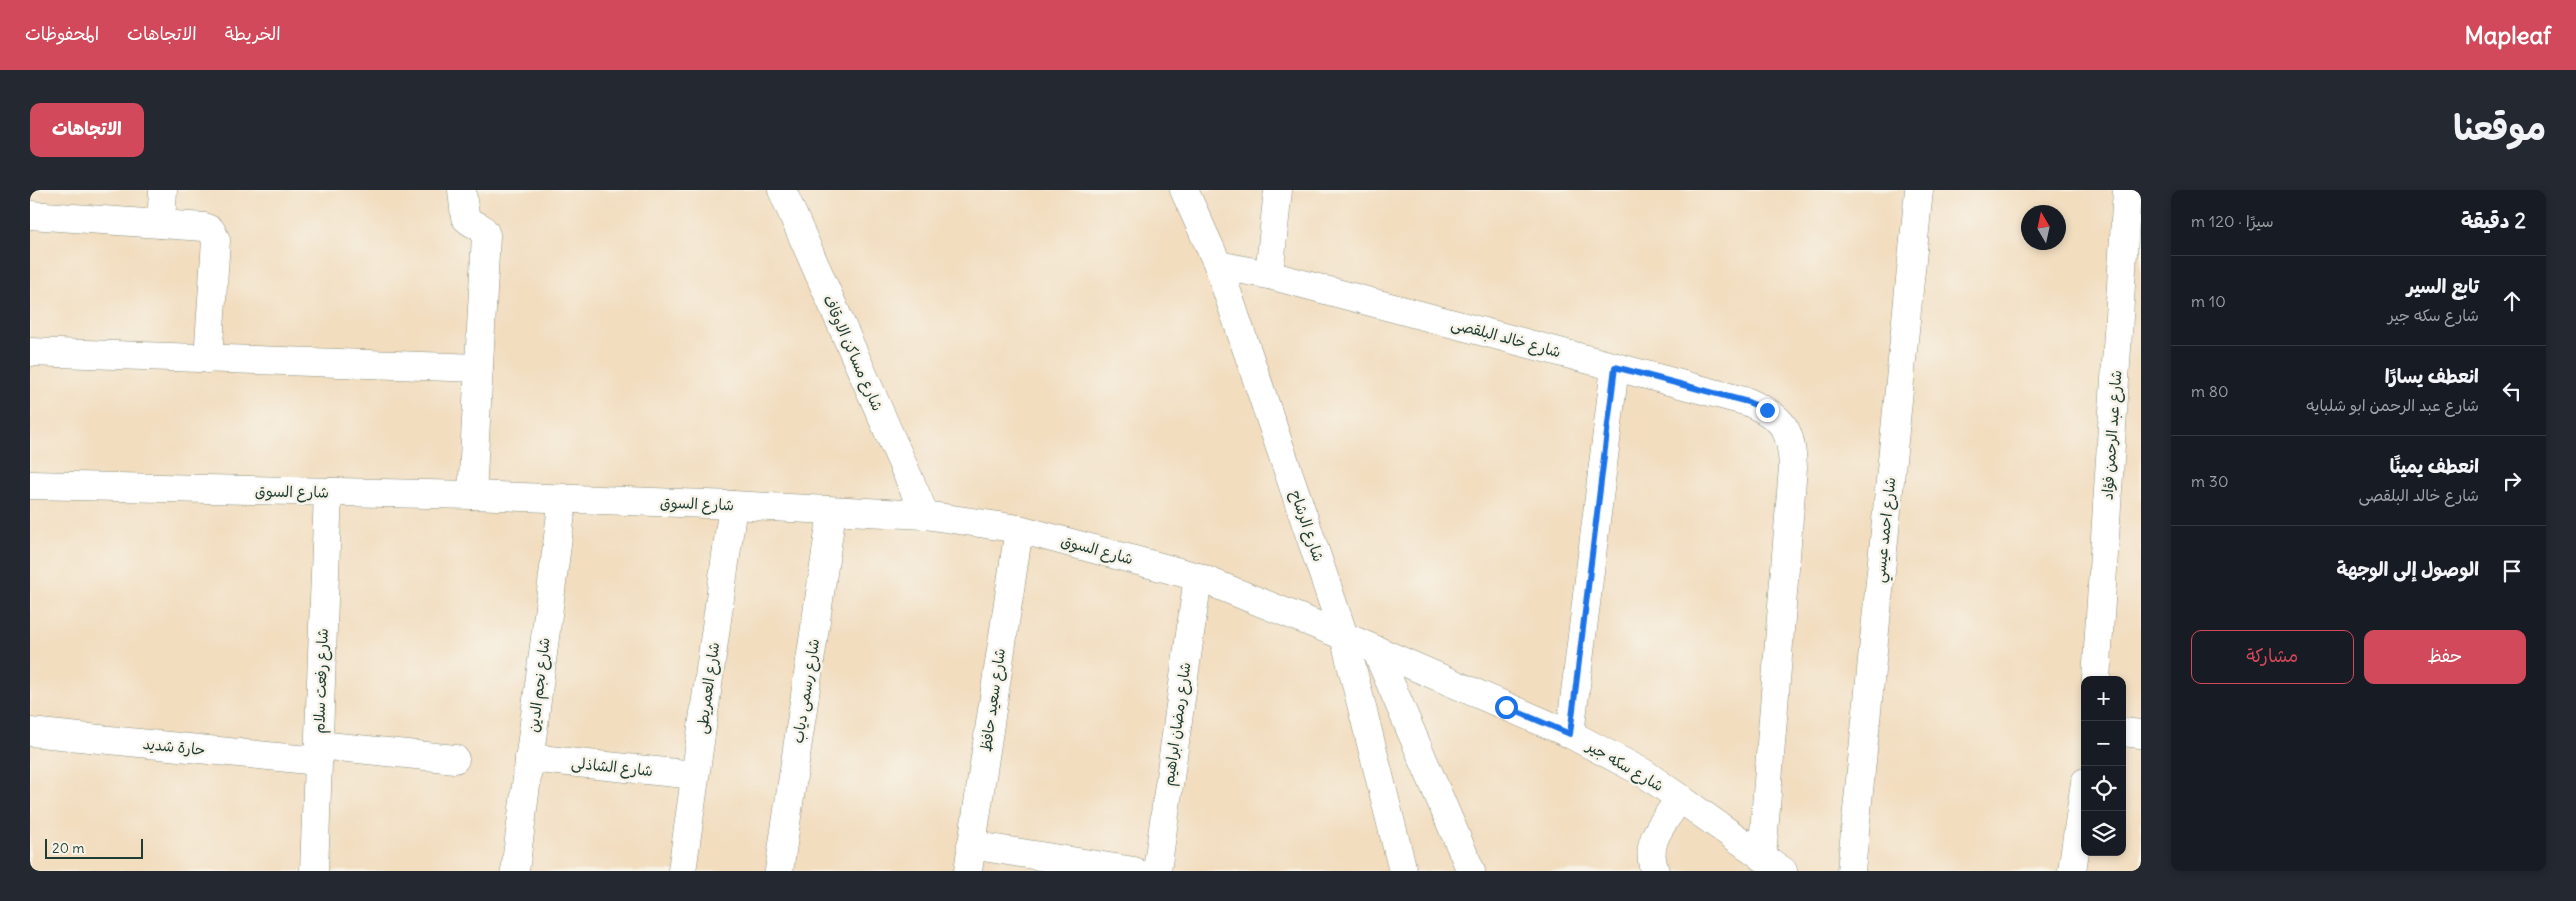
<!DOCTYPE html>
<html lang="ar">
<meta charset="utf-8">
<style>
:root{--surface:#171b24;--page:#242831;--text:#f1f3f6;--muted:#9ea1a6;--line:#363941;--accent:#d1495b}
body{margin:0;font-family:Delius,"Playpen Sans Arabic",sans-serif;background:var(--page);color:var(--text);direction:rtl}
.controls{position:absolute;right:15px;bottom:15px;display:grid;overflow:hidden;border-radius:10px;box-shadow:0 2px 8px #0003}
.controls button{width:45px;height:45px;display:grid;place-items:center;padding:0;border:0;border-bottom:1px solid var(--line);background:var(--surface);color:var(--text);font:25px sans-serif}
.compass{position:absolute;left:1991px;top:15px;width:45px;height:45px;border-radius:50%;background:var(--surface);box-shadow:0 2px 8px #0003;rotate:351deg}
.scale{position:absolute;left:15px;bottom:12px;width:98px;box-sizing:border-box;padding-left:5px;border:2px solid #1f3d34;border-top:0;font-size:14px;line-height:18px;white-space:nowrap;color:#1f3d34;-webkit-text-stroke:4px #f7f3e8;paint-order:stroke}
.stop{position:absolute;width:15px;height:15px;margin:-11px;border:4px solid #1a73e8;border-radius:50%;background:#fff}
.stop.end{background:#1a73e8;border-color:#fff;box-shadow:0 1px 5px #0008}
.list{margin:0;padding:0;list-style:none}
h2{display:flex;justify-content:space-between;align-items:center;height:65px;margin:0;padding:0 20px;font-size:21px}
h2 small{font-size:16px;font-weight:400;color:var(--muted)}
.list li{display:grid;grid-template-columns:32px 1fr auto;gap:15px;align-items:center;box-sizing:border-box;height:90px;padding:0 20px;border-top:1px solid var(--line)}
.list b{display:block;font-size:19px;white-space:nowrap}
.list p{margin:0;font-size:16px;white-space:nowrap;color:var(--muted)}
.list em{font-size:16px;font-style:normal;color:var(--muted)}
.actions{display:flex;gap:10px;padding:15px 20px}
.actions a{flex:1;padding:11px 0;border:1px solid var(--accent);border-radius:10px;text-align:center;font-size:18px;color:var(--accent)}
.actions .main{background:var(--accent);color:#fff}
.icon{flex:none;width:28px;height:28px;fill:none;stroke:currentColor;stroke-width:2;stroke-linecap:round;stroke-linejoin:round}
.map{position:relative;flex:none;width:2111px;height:681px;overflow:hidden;direction:ltr;border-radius:10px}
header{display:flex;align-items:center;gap:30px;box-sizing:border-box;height:70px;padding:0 25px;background:var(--accent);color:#fff}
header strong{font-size:24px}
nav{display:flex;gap:28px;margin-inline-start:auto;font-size:18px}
.intro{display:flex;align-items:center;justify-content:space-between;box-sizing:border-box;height:120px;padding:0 30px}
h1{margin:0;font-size:35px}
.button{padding:12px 22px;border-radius:10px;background:var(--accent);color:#fff;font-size:18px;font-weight:700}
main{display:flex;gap:30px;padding:0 30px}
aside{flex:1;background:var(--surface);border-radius:10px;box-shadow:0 2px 8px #0003}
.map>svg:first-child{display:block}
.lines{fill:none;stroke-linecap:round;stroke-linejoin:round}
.minor-casing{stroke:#888d7a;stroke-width:29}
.minor{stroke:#fff;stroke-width:28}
.route{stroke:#1a73e8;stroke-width:6}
.labels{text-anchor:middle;stroke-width:5;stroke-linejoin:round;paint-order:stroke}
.street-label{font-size:15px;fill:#1f3d34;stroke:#f7f3e8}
</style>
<header>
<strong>Mapleaf</strong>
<nav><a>الخريطة</a><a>الاتجاهات</a><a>المحفوظات</a></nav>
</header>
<div class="intro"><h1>موقعنا</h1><a class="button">الاتجاهات</a></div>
<main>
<aside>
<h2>2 دقيقة<small>سيرًا · 120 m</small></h2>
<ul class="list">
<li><svg class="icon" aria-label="ahead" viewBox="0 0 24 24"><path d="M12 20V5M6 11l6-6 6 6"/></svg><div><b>تابع السير</b><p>شارع سكه جير</p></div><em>10 m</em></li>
<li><svg class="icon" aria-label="left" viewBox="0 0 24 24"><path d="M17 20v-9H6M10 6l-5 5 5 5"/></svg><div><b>انعطف يسارًا</b><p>شارع عبد الرحمن ابو شلبايه</p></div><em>80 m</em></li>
<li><svg class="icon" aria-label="right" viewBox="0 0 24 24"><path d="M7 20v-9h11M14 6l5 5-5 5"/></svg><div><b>انعطف يمينًا</b><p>شارع خالد البلقصى</p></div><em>30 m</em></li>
<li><svg class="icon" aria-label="arrive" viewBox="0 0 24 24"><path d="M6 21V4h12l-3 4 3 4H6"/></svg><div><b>الوصول إلى الوجهة</b></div></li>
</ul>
<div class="actions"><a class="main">حفظ</a><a>مشاركة</a></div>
</aside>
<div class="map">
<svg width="2111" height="681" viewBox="0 0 2111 681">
<rect width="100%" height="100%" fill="#f7f3e8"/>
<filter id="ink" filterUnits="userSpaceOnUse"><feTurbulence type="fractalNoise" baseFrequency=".02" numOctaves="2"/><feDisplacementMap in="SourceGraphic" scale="10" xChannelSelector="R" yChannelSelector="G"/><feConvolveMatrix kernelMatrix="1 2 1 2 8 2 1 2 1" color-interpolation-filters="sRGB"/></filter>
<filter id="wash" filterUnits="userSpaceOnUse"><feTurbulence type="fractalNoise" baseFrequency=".0096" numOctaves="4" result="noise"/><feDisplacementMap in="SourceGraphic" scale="20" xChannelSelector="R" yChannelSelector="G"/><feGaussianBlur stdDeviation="1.12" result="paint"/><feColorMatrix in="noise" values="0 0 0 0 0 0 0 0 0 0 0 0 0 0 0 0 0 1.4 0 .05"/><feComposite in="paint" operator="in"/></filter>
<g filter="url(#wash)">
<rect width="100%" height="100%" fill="#f2ddbf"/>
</g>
<g filter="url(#ink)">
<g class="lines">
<defs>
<g id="minor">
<path d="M432 0 435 27C441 36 453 34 456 45L442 305"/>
<path d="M752 0 895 325"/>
<path d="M1154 0 1188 75 1314 446 1373 681"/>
<path d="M0 25 174 37 181 40 186 50 178 169"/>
<path d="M131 34 133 0"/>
<path d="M1188 75 1239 85 1718 212C1754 228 1761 239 1763 277L1732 667"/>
<path d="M1239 85 1248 0"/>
<path d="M0 162 449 178"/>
<path d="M0 295 442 305 703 315 895 325 989 339 1168 387 1314 446 1540 544 1614 583 1753 681"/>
<path d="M1346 460 1441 681"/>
<path d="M2066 490 2097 0"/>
<path d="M0 542 288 571"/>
<path d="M2092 542 2111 544"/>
<path d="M1540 544 1585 177"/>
<path d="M289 555 425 569"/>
<path d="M499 568 665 585"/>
<path d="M941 655 1104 681"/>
<path d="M284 681 298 302"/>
<path d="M485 681 533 308"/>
<path d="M652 681 703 315"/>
<path d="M749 681 802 322"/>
<path d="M938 681 989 339"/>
<path d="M1127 681 1168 387"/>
<path d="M1625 681C1613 652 1634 632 1650 608"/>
<path d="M1821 681 1889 0"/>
<path d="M2042 681 2055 592"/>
</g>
</defs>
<use href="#minor" class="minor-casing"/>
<use href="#minor" class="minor"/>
</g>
</g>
<g class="lines" filter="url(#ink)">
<path class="route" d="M1476 517 1540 544 1585 177 1718 212 1737 220"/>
</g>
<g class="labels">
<g class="street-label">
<text transform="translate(1476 148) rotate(15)" y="5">شارع خالد البلقصى</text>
<text transform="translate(823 163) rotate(66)" y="5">شارع مساكن الاوقاف</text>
<text transform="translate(2082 245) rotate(-86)" y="5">شارع عبد الرحمن فؤاد</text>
<text transform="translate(262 302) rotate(1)" y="5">شارع السوق</text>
<text transform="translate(667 314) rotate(2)" y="5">شارع السوق</text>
<text transform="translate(1277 336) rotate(71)" y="5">شارع الرشاح</text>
<text transform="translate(1855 340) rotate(-84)" y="5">شارع احمد عيسي</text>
<text transform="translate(1067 360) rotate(15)" y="5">شارع السوق</text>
<text transform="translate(291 491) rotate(-88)" y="5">شارع رفعت سلام</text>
<text transform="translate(509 495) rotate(-83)" y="5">شارع نجم الدين</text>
<text transform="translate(678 498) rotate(-82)" y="5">شارع العمريطى</text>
<text transform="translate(776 501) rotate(-81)" y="5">شارع رسمى دياب</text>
<text transform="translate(963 510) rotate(-82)" y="5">شارع سعيد حافظ</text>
<text transform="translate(1147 534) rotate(-82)" y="5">شارع رمضان ابراهيم</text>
<text transform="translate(144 557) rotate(6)" y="5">حارة شديد</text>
<text transform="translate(1595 576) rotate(30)" y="5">شارع سكه جير</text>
<text transform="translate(582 577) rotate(6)" y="5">شارع الشاذلى</text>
</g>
</g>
</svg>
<div class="controls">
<button>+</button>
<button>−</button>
<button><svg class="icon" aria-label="locate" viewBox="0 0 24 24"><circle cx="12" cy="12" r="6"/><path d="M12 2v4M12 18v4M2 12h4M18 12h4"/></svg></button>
<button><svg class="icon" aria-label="layers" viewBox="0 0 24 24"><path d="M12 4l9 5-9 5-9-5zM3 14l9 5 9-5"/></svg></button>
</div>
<svg class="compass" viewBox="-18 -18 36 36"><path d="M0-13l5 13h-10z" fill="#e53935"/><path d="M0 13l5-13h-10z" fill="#9ea1a6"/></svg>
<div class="scale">20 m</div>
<div class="stop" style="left:1476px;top:517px"></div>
<div class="stop end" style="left:1737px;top:220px"></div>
</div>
</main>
